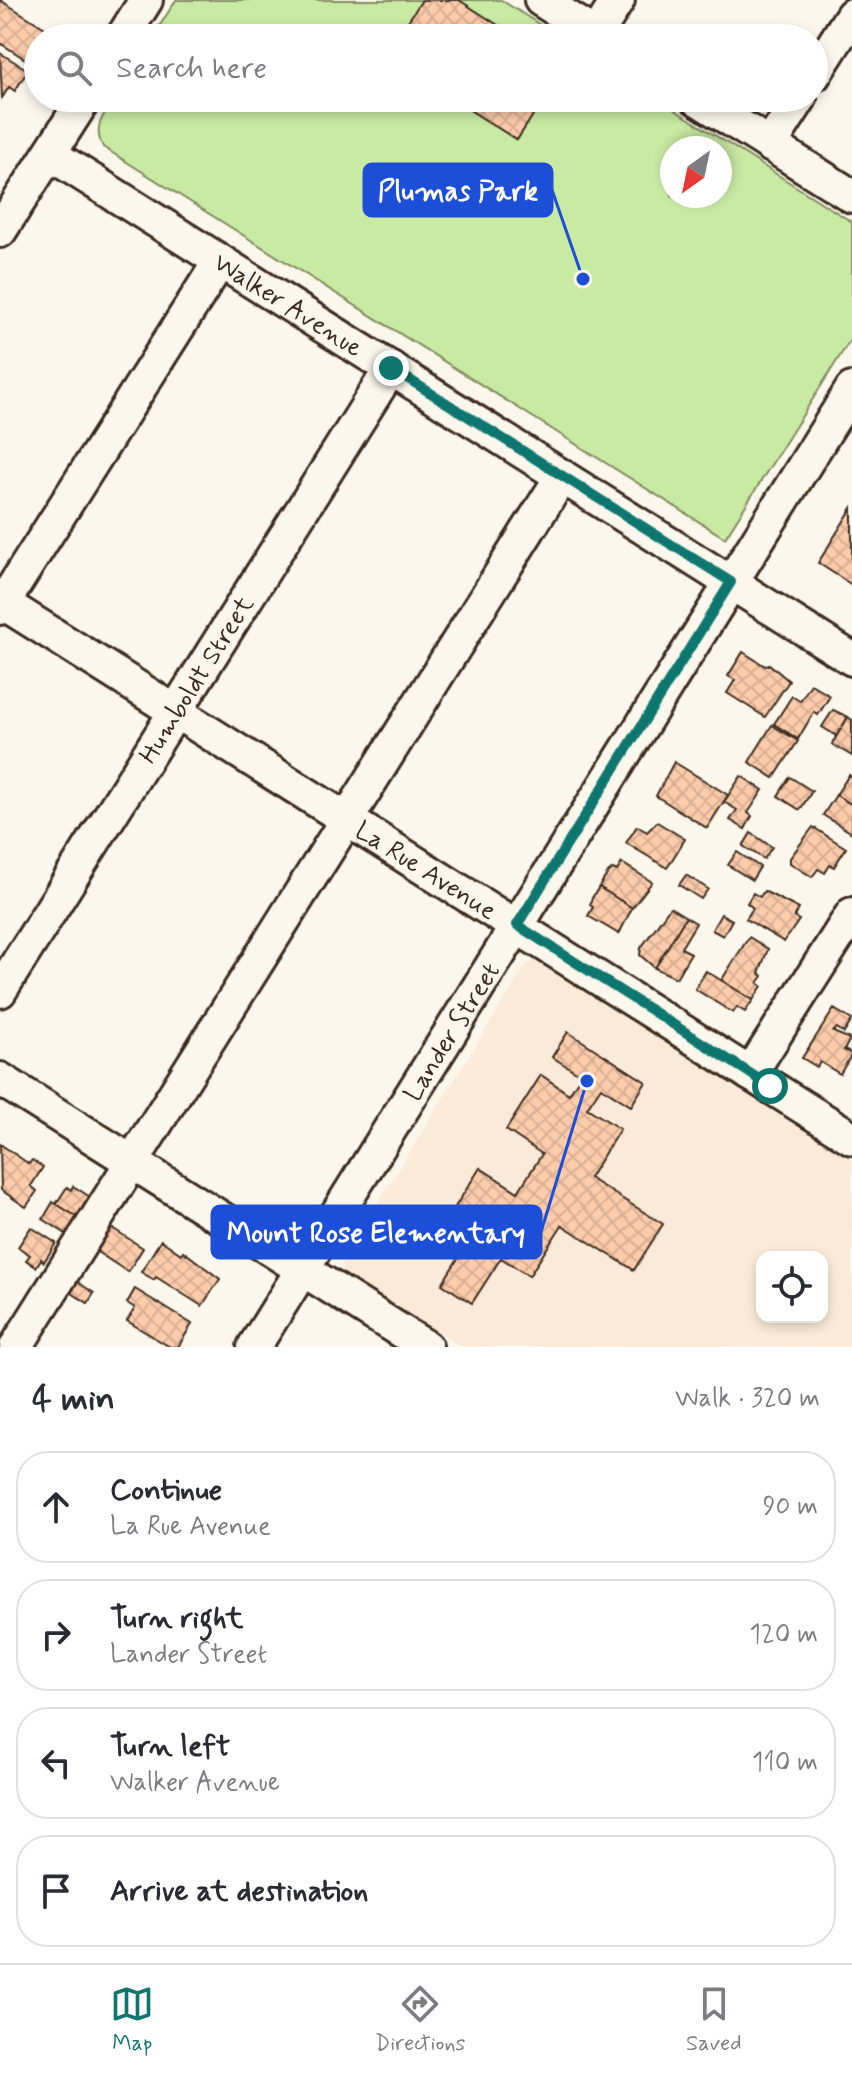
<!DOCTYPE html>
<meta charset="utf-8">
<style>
:root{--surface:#fff;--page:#f7f7f7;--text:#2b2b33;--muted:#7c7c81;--line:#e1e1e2;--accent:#0f766e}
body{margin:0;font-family:Mynerve,sans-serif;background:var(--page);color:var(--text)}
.controls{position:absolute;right:24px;bottom:24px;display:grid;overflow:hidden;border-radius:16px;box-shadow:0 4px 12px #0003}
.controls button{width:72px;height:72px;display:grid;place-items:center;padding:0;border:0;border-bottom:2px solid var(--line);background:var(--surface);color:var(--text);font:40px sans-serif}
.compass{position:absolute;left:660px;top:136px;width:72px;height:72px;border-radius:50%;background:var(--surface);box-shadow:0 4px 12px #0003;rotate:213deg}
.stop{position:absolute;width:24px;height:24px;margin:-18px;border:6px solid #0f766e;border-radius:50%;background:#fff}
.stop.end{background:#0f766e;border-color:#fff;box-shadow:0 2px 8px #0008}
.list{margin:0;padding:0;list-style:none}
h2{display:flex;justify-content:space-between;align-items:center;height:104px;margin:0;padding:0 32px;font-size:34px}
h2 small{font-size:26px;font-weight:400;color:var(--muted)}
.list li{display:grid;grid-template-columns:52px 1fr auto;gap:24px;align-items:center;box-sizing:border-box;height:112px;margin:0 16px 16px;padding:0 16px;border:2px solid var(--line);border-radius:32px}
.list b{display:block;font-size:30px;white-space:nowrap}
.list p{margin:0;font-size:26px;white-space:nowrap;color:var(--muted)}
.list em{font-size:26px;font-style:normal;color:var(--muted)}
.icon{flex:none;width:44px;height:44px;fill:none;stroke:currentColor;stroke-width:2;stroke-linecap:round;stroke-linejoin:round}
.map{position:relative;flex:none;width:852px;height:1347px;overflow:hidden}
.search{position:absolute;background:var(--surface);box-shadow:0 4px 12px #0003;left:24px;right:24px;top:24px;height:88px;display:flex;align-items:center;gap:20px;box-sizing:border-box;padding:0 28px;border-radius:44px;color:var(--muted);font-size:30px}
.sheet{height:616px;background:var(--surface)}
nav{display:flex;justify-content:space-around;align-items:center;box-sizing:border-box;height:112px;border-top:2px solid var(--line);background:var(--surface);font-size:22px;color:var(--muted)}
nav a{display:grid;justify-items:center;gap:4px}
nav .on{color:var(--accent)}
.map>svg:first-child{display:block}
.built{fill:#fbead8;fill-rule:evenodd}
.green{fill:#c8eaa3;stroke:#828a60;stroke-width:2;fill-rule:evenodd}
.building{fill:url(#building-cross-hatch);stroke:#3b2a1e;stroke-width:2}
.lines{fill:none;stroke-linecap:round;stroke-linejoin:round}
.minor-casing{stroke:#3b2a1e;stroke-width:38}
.minor{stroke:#fbf7ec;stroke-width:32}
.route{stroke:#0f766e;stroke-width:10}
.labels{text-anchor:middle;stroke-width:7;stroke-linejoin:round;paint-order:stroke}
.street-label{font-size:26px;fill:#3b2a1e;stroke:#fbf7ec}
.leader{fill:none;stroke:#1d4ed8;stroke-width:3}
.callout-dot{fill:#1d4ed8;stroke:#fbf7ec;stroke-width:3}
.callout{fill:#1d4ed8;stroke:#1d4ed8;stroke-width:3}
.callout-label{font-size:28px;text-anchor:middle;font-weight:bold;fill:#fff}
</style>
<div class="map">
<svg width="852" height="1347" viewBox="0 0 852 1347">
<defs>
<pattern id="building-cross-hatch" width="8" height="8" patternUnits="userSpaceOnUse" patternTransform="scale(2)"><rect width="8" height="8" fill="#fcccab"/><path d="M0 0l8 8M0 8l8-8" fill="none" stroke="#d9af93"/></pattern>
</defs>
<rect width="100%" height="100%" fill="#fbf7ec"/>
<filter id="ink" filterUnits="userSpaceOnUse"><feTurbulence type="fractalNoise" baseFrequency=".0125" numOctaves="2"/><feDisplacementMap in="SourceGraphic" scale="16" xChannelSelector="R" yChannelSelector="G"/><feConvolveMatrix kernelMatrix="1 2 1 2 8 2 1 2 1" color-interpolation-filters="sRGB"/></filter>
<g filter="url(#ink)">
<path class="built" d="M535 960 547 964 852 1157V1347H461L344 1273 341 1266 344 1257 526 965ZM762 1257H822V1317H762Z"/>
<g class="green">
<path d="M176 0H501L561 38H152Z"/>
<path d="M114 98H656L852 222V337L725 538 103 147C92 127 104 115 114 98ZM672 148H720V196H672Z"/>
</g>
<g class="building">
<path d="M0 0 53 33 49 38H38V53L33 50 27 60 0 43Z"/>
<path d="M422 0H459L518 38H397Z"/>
<path d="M0 53 28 70 15 91 9 87 2 98Z"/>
<path d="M451 98H544L517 140Z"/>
<path d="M852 508V585L818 563Z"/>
<path d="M743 652 765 666 769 664 789 681 765 717 727 693 735 680 728 676Z"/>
<path d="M811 684 830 696 818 715 814 712 798 739 774 724 792 696 800 701Z"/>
<path d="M833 710 848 717 837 736 822 727Z"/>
<path d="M848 717 852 720V756L832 744Z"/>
<path d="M772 725 798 741 774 778 749 762Z"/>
<path d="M674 762 728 795 707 828 656 796Z"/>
<path d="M849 775 852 777V805L836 795Z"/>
<path d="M741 776 763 790 748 813 752 816 745 829 730 820 737 810 724 802Z"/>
<path d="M790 777 812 791 800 810 778 796Z"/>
<path d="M836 795 852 805V833L823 815Z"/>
<path d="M657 822 685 839 667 868 626 843 637 826 647 832Z"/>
<path d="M813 827 846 848 834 867 830 865 825 873 818 869 812 877 790 863V858Z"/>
<path d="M751 833 772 847 764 859 743 846Z"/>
<path d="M737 852 760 867 752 880 728 865Z"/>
<path d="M622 863 652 882 632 908 599 887 608 873 613 869 617 871Z"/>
<path d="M686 875 708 889 701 899 679 885Z"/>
<path d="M599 887 632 908 619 934 588 916 593 907 590 905 592 898Z"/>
<path d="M764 891 799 909 794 917 799 920 784 942 746 919 753 908 747 903 753 893 760 897Z"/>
<path d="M670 907 686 917 655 968 640 955 641 948Z"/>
<path d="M721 914 732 920 723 936 712 930Z"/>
<path d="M686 917 696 923 681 948 691 953 676 978 655 968Z"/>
<path d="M749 937 768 949 759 973 763 976 758 983 762 986 753 1000 721 981Z"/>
<path d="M706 971 753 1000 745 1012 737 1007 733 1013 695 989Z"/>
<path d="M834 1009 852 1020 844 1033 837 1028 833 1032 850 1039 844 1050 852 1054 840 1074 820 1062 817 1067 802 1058Z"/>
<path d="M568 1032 646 1082 631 1106 601 1087 587 1108 620 1129 589 1178 663 1224 634 1270 562 1225 529 1276 501 1258 472 1303 442 1284 470 1239 445 1223 480 1168 518 1192 542 1154 506 1130 541 1075 569 1094 581 1075 552 1057Z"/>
<path d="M0 1144 29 1164 32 1160 43 1167 31 1186 37 1191 26 1207 1 1190Z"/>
<path d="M73 1186 95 1200 82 1220 56 1204 67 1187 71 1190Z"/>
<path d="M53 1202 82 1220 71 1237 43 1219Z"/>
<path d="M109 1226 143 1248 128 1272 94 1250Z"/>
<path d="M31 1227 56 1243 44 1262 41 1259 36 1267 26 1260 30 1255 18 1247Z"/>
<path d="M161 1240 181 1254 183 1251 220 1279 202 1306 156 1277 154 1280 141 1272Z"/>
<path d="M76 1281 94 1293 88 1303 70 1292Z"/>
<path d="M135 1289 192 1324 178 1347H170L127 1321 135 1308 127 1303Z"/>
</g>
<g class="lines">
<defs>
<g id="minor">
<path d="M541 0 601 38"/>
<path d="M596 35 618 0"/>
<path d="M122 38 146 0"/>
<path d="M814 75 852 15"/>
<path d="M696 98 852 196"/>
<path d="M770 145 800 98"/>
<path id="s1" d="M50 154 852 659"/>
<path d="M0 231 85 98"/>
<path id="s2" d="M0 601 852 1138"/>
<path d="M0 608 220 261"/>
<path id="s3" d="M0 991 391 368"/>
<path d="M750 1074 852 914"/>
<path d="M0 1079 426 1347"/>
<path d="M16 1347 562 476"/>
<path id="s4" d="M254 1347 852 389"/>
</g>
</defs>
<use href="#minor" class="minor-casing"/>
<use href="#minor" class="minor"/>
</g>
</g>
<g class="lines" filter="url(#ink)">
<path class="route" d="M391 368 731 582 517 925 770 1086"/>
</g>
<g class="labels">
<g class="street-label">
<text dy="9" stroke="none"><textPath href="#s1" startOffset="282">Walker Avenue</textPath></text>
<text dy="9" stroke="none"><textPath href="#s3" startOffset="368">Humboldt Street</textPath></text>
<text dy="9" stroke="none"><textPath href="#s2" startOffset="504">La Rue Avenue</textPath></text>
<text dy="9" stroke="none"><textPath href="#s4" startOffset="372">Lander Street</textPath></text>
</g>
</g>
<path class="leader" d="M583 279L552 190M587 1081L541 1232"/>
<g class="callout-dot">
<circle cx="583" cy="279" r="8"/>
<circle cx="587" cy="1081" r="8"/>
</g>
<g class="callout">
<rect x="364" y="164" width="188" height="52" rx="8"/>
<rect x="212" y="1206" width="329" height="52" rx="8"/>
</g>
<g class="callout-label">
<text x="458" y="200">Plumas Park</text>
<text x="376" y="1242">Mount Rose Elementary</text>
</g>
</svg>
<div class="controls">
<button><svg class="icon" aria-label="locate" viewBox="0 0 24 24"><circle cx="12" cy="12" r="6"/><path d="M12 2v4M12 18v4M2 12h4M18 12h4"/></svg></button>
</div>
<svg class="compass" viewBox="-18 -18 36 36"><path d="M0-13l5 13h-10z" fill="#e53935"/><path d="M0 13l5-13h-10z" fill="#7c7c81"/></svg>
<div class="stop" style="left:770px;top:1086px"></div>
<div class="stop end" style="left:391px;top:368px"></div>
<div class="search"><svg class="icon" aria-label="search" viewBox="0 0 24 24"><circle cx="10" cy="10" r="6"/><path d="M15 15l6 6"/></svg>Search here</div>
</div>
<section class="sheet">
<h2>4 min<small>Walk · 320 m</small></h2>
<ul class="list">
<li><svg class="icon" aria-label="ahead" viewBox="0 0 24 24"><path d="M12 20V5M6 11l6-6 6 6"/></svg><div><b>Continue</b><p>La Rue Avenue</p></div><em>90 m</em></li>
<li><svg class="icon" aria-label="right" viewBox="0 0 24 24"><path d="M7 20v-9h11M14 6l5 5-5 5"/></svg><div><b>Turn right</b><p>Lander Street</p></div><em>120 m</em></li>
<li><svg class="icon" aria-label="left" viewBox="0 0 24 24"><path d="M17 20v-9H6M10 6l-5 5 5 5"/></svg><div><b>Turn left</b><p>Walker Avenue</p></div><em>110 m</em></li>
<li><svg class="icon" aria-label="arrive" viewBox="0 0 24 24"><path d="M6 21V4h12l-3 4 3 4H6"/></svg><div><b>Arrive at destination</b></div></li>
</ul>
</section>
<nav>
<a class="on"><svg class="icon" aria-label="map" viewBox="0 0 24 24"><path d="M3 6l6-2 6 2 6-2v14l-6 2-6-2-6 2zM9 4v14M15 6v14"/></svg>Map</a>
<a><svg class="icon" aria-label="directions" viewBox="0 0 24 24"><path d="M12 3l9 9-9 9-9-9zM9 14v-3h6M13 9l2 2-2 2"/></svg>Directions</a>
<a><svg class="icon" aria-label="saved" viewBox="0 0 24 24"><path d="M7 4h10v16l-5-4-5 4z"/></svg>Saved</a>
</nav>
